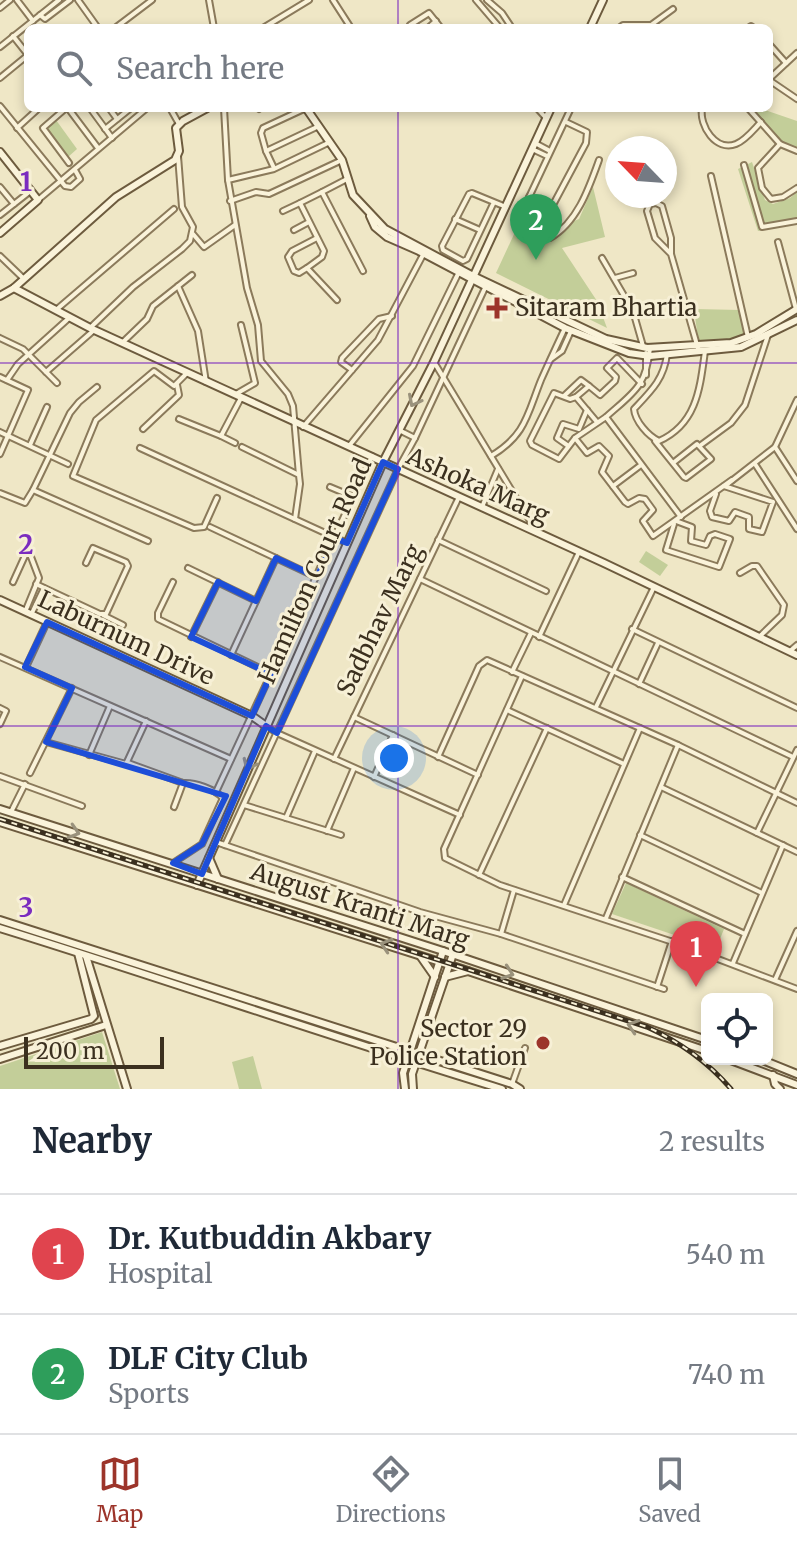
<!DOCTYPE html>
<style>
:root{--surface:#fff;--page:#f6f6f7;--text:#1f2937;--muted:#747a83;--line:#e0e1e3;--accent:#9c342a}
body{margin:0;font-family:Merriweather,serif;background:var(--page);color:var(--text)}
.controls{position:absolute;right:24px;bottom:24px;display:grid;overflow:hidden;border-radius:12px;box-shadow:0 4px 12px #0003}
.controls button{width:72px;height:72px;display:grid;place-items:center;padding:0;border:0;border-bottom:2px solid var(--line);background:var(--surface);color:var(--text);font:40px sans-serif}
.compass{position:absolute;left:605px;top:136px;width:72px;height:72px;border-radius:50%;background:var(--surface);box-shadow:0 4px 12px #0003;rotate:295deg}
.scale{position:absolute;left:24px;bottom:20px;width:140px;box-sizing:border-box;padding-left:8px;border:4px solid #3b301f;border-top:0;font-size:22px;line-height:28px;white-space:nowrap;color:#3b301f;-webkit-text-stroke:6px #f7f0d6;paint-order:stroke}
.you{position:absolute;left:394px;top:758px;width:28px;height:28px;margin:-20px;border:6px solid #fff;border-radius:50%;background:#1a73e8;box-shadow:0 0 0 12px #1a73e833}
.badge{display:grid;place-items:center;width:52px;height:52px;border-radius:50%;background:var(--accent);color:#fff;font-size:26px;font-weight:700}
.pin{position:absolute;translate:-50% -66px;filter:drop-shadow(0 2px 4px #0008)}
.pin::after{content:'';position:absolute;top:42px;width:28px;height:24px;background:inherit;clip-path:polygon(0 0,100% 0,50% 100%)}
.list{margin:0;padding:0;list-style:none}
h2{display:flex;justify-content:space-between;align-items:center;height:104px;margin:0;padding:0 32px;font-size:34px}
h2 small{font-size:26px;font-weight:400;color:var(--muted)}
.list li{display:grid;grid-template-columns:52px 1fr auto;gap:24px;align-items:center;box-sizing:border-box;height:120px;padding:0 32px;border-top:2px solid var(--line)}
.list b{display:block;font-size:30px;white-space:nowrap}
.list p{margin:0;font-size:26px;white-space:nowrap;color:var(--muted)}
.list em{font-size:26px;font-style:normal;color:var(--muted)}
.icon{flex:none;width:44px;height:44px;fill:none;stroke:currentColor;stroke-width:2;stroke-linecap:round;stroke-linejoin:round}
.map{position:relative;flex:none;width:797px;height:1089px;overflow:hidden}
.search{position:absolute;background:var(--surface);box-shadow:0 4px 12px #0003;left:24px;right:24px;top:24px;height:88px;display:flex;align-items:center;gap:20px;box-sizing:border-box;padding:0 28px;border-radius:12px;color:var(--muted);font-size:30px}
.sheet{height:344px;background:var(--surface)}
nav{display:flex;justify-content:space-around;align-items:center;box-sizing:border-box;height:112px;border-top:2px solid var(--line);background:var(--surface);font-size:22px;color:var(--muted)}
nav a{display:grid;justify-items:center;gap:4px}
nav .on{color:var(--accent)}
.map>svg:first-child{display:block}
.green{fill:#c3ce99}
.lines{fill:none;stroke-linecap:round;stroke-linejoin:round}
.street-casing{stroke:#8b7a5b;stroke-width:8}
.secondary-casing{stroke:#6d5b3e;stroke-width:10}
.street{stroke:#faf3da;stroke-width:4}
.secondary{stroke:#faf3da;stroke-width:6}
.rail-casing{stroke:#3b301f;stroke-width:5}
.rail{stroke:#f7f0d6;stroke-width:2;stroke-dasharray:6;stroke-linecap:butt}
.oneway{stroke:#9a927c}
.marked{fill:#1d4ed8;fill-opacity:0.2;stroke:#1d4ed8;stroke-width:6;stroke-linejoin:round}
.grid{fill:none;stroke:#7b2cbf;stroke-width:2;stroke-opacity:0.55}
.poi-dot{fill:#9c342a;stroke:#f7f0d6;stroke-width:3}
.labels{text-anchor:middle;stroke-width:6;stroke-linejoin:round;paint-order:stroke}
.poi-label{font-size:24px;fill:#3b301f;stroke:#f7f0d6;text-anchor:start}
.street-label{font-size:24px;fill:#3b301f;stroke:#f7f0d6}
.grid-label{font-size:26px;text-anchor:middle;font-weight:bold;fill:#7b2cbf;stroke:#f7f0d6;stroke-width:6;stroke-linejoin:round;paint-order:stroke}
</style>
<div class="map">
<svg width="797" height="1089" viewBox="0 0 797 1089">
<rect width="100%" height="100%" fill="#efe7c6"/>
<g class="green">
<path d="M759 108 797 121V149L783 145 755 115Z"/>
<path d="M56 120 77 149 68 157 44 128Z"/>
<path d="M752 162 765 200 773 204 790 198 797 192V221L758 231 738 169Z"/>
<path d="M593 187 605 237 562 248 597 301 607 328 496 273 522 217 554 229 579 219Z"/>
<path d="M694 309 740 310 748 337 699 346Z"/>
<path d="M646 551 668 565 660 576 639 562Z"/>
<path d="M626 883 724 929 716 949 612 914Z"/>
<path d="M102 1032 120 1089H0V1066Z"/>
<path d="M253 1056 262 1089H239L232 1062Z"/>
</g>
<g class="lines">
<defs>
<g id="street">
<path d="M17 0 33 21"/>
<path d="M78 0 98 28"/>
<path d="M209 0 214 28"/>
<path d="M333 0 351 28"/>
<path d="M476 0 500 28"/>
<path d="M487 0 502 13 512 28"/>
<path d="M0 8 10 0"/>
<path d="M40 15 45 19 70 0"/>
<path d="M410 25 429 13 441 28"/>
<path d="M115 28 152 0"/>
<path d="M263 28 309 0"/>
<path d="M428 28 436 21"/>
<path d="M619 28 623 25H651L673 9"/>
<path d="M748 28 751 26 754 28"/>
<path d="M769 44 786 63"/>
<path d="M0 47 59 0"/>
<path d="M0 78 28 55 13 36"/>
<path d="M769 79 797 53"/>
<path d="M769 80 797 99"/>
<path d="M0 106 65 186 71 187 80 179 75 170"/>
<path d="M66 108 43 128 69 163"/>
<path d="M68 108 98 148"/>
<path d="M90 108 112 138"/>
<path d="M109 108 117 119"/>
<path d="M170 108 179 124"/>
<path d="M224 108 228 180"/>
<path d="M537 108 546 118"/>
<path d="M571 108 523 210 521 224 524 228 550 238C577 223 589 188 599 160"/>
<path d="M643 108H646"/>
<path d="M702 108C699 126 716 152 736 144 746 140 754 129 761 122"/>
<path d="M748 108 780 144 797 151"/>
<path d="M259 109 260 108"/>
<path d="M17 128 39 108"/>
<path d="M105 129 131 108"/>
<path d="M535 143 550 151"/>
<path d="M780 144 758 168 762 188 771 199 783 197 797 188"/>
<path d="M532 149 547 156"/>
<path d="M266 151 261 133 263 128 306 108"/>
<path d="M744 165 762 227 797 221"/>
<path d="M274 168 266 151 319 126"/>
<path d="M711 176 748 337"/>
<path d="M347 179 322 192 363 271"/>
<path d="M0 187 14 204"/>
<path d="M529 197 549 205 554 203 586 143 587 132 566 122"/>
<path d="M38 200 147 108"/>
<path d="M230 201 256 192 269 194 342 160"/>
<path d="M494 202 467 259 463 261 443 250 442 246 469 194 472 193 506 207"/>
<path d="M283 211 300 203"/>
<path d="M0 215 28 193"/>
<path d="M455 219 480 230"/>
<path d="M294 230 309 222"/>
<path d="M193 234 204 247 235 225"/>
<path d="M317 238 292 251 288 257 294 271 299 273 307 268 337 300"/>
<path d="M778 242 796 309"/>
<path d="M671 254 655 238 647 211 650 204 656 203 662 206 671 238V254L699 352"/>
<path d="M0 256 24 279"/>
<path d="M602 258 633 311 643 346"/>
<path d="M307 268 322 257 324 251 300 203 322 192"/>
<path d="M615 278 633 273"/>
<path d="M178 286 198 331 206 382"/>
<path d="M56 310 174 209"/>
<path d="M90 328 133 287 182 249 190 241 193 227 182 207 178 156"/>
<path d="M0 338 23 349 57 383"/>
<path d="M123 342 147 319 153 306 192 275"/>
<path d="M650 348C646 387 634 392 606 417L681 517"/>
<path d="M667 354C664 379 651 391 634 409 635 421 648 436 659 441 697 424 700 388 705 351"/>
<path d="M551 359 562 351 571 331"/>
<path d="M434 362 535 529"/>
<path d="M352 370 341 362 342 358 379 319 392 316"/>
<path d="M46 372 93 331"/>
<path d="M187 373 174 386 154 371 96 420 73 476 194 528 204 527 217 498"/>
<path d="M646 375V353"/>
<path d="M0 377 28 390 0 454"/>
<path d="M7 380 18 364 69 318"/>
<path d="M97 387 79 402 70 413 33 490 148 541"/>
<path d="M236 394 255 383 241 325"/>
<path d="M564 396 581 380 589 386"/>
<path d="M606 417 575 438 587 453 599 446 609 456 602 472 625 502 628 504 639 498 645 499 653 510 643 521 653 536 732 480"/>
<path d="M179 419 221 436 241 398"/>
<path d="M597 422 576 397 589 386 600 395 615 381 616 377 607 368 617 358 642 384"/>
<path d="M303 427 378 340 424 253"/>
<path d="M143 429 179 395 177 385"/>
<path d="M399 430 415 438"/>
<path d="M0 432 68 464"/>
<path d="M221 436 235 443"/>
<path d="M575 438 559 459 532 445 530 441 554 393 570 399 576 397"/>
<path d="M655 441 684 477 686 478 711 459 697 444 673 463"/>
<path d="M30 445 47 407"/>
<path d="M567 445 557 438 563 424 579 429 587 410"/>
<path d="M701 445 731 423 745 405 768 335"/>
<path d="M349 446 413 366 459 272"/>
<path d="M242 447 299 475 300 484 295 519"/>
<path d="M775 447 797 481"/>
<path d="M140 448 347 543"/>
<path d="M491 456C526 435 527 415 541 380 549 362 557 345 565 328"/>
<path d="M755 464 797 529"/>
<path d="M299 475 293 406 288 394 261 361 258 325 247 288 228 180 274 169 330 142"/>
<path d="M613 486 641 465"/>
<path d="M725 486 775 447 797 400"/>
<path d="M330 487 354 497"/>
<path d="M0 493 25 503 33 490"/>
<path d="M716 494 710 511 712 517 729 521 735 512 749 517V529L762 532 773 502 724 486"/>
<path d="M482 507 498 469"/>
<path d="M674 524 666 550 719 567 730 539 715 534 710 536 706 545 691 541 692 527 676 521"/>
<path d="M210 527 316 577"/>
<path d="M438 540 546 591"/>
<path d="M188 568 256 601"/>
<path d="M740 573 752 566H757L784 605 782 615 759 637"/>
<path d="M420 579 793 757"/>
<path d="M13 582 28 549 39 578 25 612"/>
<path d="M173 582 158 613V619L272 674"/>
<path d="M36 584 100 614H106L128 566 126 562 93 548 86 563"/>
<path d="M31 615 44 588"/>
<path d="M103 615 123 625"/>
<path d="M632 629 797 708"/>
<path d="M191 637 218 582"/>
<path d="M539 637 579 552"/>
<path d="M790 651 797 645"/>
<path d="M231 655 276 558"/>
<path d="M0 657 231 759"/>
<path d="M26 667 47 622"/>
<path d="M512 672 531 633"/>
<path d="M522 676 444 849 445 858 500 885 673 942 797 989"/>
<path d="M639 684 658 643"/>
<path d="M596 707 654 587"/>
<path d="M0 708 6 711 0 724"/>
<path d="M507 710 624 764"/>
<path d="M354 717 478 775"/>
<path d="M266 726 277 733 460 815"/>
<path d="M46 742 126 764 146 721"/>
<path d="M89 755 110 706"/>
<path d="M438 757 479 666 487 660 678 745 797 803"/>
<path d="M334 759 459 497"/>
<path d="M128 763 183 783C195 782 214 789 223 798L202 844 173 863"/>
<path d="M30 773 72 688"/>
<path d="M0 776 82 806"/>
<path d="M374 777 393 735"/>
<path d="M661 787 797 852"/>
<path d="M216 792 372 456"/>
<path d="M244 805 341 835"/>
<path d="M174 807 183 783"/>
<path d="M11 812 25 784"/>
<path d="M286 818 315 751"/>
<path d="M327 831 354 768"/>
<path d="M757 833 797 750"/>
<path d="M640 835 762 893"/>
<path d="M216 842 420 912 501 934 664 989"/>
<path d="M225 845 398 469 415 438 485 288"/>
<path d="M479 875 547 728"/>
<path d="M622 877 745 934"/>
<path d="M564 905 640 728"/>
<path d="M606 918 678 745"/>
<path d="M501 934 514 890"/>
<path d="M733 963 783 845"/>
<path d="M775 980 797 931"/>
<path d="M657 987 672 941"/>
<path d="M512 1084 525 1048"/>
</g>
<g id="secondary">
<path d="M590 28 603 0"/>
<path d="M306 108 342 160 353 195 385 229 473 276 606 339 647 348 731 343 756 334 797 309"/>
<path d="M0 152 38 200 0 233"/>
<path d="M370 216 375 227 387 237 419 251 565 328 629 353 650 356 741 347 797 320"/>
<path d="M14 288 90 328 604 563 797 655"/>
<path d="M0 296 14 288 116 197 175 160 179 151 176 128 183 121 207 108"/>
<path d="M0 600 252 716 266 726"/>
<path d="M0 809 443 951 707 1040"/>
<path d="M0 822 462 969 707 1051"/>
<path d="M209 858 218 879"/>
<path d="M197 885 383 462 434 362 551 108"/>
<path d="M0 920 512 1084 520 1089"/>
<path d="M0 928C168 980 334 1038 502 1089"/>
<path d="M86 956 127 1089"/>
<path d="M421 957 435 977"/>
<path d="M445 977 468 971"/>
<path d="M0 1046 91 1019 94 1016 78 953"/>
<path d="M0 1059 106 1025"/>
<path d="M728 1059 797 1085"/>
<path d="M760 1059 797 1074"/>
<path d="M773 1075 775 1084 780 1089"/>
<path d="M405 1089 403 1073 443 951"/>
<path d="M413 1089 412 1074 453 954"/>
</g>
</defs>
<use href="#street" class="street-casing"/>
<use href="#secondary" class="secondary-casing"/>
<use href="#street" class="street"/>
<use href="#secondary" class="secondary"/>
<defs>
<path id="rail" d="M0 819 647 1027C680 1042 707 1061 731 1089"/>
</defs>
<use href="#rail" class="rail-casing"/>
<use href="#rail" class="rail"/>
</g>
<defs><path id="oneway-chevron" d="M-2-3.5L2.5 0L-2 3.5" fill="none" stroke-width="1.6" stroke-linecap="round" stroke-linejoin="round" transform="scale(2)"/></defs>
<g class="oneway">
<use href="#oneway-chevron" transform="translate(414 401) rotate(117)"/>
<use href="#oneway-chevron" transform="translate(249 765) rotate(114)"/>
<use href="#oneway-chevron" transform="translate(74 832) rotate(17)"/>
<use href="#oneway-chevron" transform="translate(386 945) rotate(-162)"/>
<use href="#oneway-chevron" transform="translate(508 973) rotate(19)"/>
<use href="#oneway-chevron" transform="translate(633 1026) rotate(-162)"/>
</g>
<path class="marked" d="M383 462 398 469 277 733 266 726 202 874 173 863 202 844 226 796 46 742 72 688 25 667 47 622 252 716 271 674 191 637 218 582 256 601 276 558 317 577 335 538 347 543Z"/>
<path class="grid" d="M398 0V28M398 108V1089M0 363H797M0 726H797"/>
<g class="poi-dot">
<path d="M493 296h8v8h8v8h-8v8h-8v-8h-8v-8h8z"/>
<circle cx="543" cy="1043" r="8"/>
</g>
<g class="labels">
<g class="poi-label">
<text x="515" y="316">Sitaram Bhartia</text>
<text x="527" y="1037" text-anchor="end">Sector 29<tspan x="527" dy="28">Police Station</tspan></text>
</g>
<g class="street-label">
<text transform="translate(478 486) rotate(24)" y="8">Ashoka Marg</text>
<text transform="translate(315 571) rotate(-66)" y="8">Hamilton Court Road</text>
<text transform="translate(380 620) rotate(-64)" y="8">Sadbhav Marg</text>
<text transform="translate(126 638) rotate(25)" y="8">Laburnum Drive</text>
<text transform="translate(360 906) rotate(18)" y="8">August Kranti Marg</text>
</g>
</g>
<g class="grid-label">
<text x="26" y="191">1</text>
<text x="26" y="554">2</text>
<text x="26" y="917">3</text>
</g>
</svg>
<div class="controls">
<button><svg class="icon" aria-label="locate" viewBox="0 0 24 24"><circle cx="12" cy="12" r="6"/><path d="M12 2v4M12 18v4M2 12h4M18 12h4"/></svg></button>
</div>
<svg class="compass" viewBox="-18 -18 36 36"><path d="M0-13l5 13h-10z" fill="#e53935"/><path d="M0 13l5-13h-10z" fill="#747a83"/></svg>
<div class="scale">200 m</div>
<div class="you"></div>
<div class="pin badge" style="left:696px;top:987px;background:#e0444e">1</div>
<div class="pin badge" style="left:536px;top:260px;background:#2e9e5b">2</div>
<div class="search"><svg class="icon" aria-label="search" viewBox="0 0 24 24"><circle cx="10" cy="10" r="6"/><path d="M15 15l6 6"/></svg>Search here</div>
</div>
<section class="sheet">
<h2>Nearby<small>2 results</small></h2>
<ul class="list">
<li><span class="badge" style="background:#e0444e">1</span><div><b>Dr. Kutbuddin Akbary</b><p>Hospital</p></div><em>540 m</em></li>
<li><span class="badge" style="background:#2e9e5b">2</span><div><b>DLF City Club</b><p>Sports</p></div><em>740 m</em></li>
</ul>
</section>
<nav>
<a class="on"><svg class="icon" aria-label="map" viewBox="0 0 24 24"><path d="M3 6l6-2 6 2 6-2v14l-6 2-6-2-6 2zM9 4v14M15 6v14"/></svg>Map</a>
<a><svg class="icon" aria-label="directions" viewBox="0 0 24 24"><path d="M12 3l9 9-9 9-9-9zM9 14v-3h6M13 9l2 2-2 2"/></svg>Directions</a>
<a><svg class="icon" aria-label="saved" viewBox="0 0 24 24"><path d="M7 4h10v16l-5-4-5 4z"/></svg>Saved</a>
</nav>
